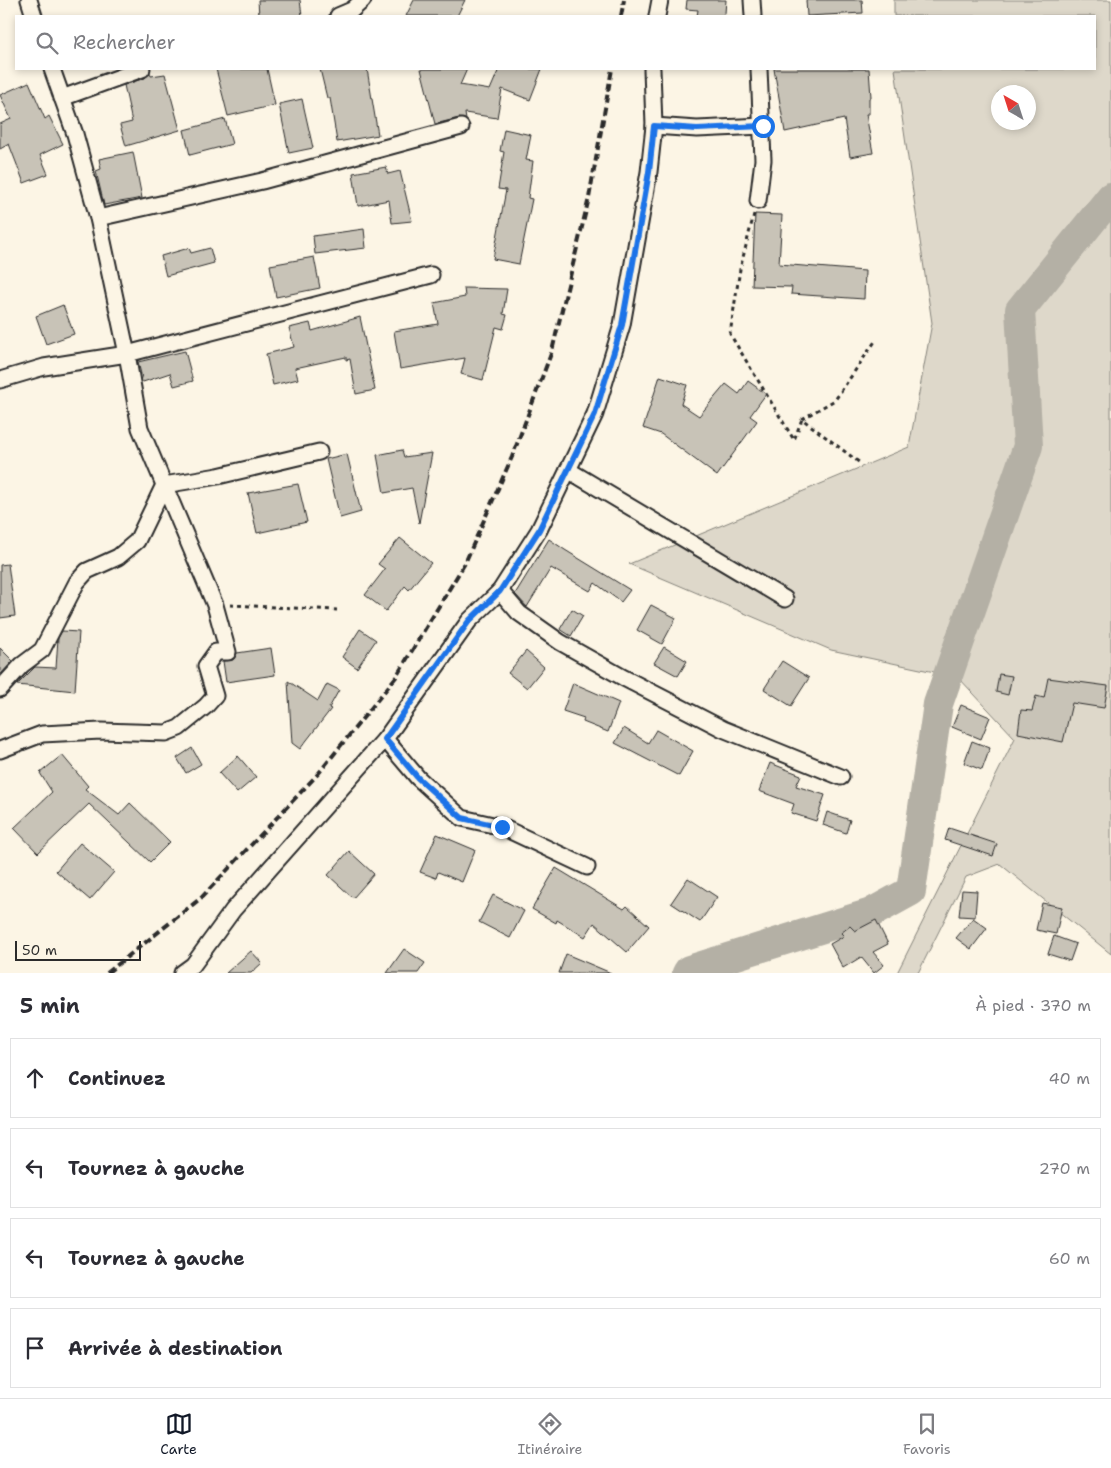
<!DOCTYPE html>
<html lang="fr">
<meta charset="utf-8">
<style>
:root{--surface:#fff;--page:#f7f7f7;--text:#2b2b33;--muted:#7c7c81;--line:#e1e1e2;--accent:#111827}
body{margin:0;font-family:"Shantell Sans",sans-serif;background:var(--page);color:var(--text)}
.compass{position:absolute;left:991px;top:85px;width:45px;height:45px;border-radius:50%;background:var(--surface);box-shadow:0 2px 8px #0003;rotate:321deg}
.scale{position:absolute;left:15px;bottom:12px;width:126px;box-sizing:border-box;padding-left:5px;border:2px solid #2b2b2b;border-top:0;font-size:14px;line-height:18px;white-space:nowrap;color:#2b2b2b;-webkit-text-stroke:4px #fcf5e5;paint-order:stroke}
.stop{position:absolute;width:15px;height:15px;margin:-11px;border:4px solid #1a73e8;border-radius:50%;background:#fff}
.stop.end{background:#1a73e8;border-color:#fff;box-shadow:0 1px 5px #0008}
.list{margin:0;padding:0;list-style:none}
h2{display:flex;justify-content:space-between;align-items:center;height:65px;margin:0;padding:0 20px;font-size:21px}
h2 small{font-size:16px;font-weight:400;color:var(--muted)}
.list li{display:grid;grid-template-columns:32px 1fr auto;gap:15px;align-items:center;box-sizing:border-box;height:80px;margin:0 10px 10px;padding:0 10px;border:1px solid var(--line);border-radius:0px}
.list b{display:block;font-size:19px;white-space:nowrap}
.list em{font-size:16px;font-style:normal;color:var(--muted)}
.icon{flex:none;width:28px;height:28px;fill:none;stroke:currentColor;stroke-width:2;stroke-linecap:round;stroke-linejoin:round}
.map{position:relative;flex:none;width:1111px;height:973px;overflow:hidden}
.search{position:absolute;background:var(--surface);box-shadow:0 2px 8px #0003;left:15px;right:15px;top:15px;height:55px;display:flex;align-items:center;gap:12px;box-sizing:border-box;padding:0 18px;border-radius:0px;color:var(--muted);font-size:19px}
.sheet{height:425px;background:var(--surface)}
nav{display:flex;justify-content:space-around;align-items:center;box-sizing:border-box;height:70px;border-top:1px solid var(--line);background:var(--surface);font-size:14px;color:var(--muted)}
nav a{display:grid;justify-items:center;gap:2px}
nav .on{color:var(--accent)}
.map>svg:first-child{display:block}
.green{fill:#ded8ca;stroke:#84827a;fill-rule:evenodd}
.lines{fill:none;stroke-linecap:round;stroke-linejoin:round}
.river{stroke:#b4b0a5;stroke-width:30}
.building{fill:#c8c3b7;stroke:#2b2b2b}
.minor-casing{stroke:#2b2b2b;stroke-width:19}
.path{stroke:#2b2b2b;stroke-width:3;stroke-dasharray:4 4;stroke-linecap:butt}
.minor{stroke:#fcf5e5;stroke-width:15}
.rail{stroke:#2b2b2b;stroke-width:4;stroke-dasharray:8 4;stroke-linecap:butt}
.route{stroke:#1a73e8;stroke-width:6}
</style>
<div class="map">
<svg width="1111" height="973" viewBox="0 0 1111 973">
<rect width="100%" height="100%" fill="#fcf5e5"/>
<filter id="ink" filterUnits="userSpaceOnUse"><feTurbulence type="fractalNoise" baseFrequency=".02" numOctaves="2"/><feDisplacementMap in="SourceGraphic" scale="10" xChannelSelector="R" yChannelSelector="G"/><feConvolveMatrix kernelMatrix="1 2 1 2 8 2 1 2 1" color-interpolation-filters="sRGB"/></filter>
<g filter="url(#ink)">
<path class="green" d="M894 0H1111V954L1000 864 966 877 918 973H897L1015 738 958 677 831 650 629 564 909 447 932 323 895 69H1095V16H894ZM998 92H1028V122H998Z"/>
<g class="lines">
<path class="river" d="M687 973 689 970 871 913 911 891 938 704 1028 446 1020 310 1111 197"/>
</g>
<g class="building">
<path d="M258 0H300L302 16H259Z"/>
<path d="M414 0H465L457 16H406Z"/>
<path d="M687 0H726L725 13 723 16H697L698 10 686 9Z"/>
<path d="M806 0H862L863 13 807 16Z"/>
<path d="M216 69H267L275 105 228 116Z"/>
<path d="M320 69H367L378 135 337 142 330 98H327Z"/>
<path d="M421 69H467L460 85 490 90 499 69H542L530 100 502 89 497 118 465 113 466 120 459 118 435 124Z"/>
<path d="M774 69H869L871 97 869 98V114H866L873 153 850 157 844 119 785 132Z"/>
<path d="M150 73 151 76 165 74 180 130 126 146 120 125 132 122 124 85 145 78Z"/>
<path d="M29 82 45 119 49 116 63 144 40 155 48 174 24 183 9 144 0 149V124L11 119 0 95Z"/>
<path d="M302 99 313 148 289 153 279 104Z"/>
<path d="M225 119 232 144 190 155 184 130Z"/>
<path d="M504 129 531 135 526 160 533 161 528 198 532 199 519 264 493 259 506 190 498 189 504 152 500 151Z"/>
<path d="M133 152 142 198 104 205 96 171 101 169 99 159Z"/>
<path d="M386 167 388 174 400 171 412 221 392 223 389 200 358 206 353 173Z"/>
<path d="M755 214 782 215 779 264 865 271 864 299 791 294 792 287 752 286Z"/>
<path d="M364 229 366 248 315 254 313 236Z"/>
<path d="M189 248 191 253 210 248 214 263 166 276 161 256Z"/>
<path d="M314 257 320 288 276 297 270 265Z"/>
<path d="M464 288 507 289 503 314 507 315 503 329 496 327 483 380 461 374 465 358 400 369 394 331 438 324 434 303 465 297Z"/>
<path d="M63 305 74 334 46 344 36 316Z"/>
<path d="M360 317 375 390 356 394 350 359 346 360V357L295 368 298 379 273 385 266 354 294 347 289 328 310 323 312 331Z"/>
<path d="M185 351 193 381 174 386 170 373 143 382 138 362Z"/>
<path d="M660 376 687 385 681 404 699 416 726 384 739 394 748 381 766 394 750 416 757 421 717 476 661 434 643 428Z"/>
<path d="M402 450 404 457 432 453 419 523 412 488 384 493 377 455Z"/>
<path d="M347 454 361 512 340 518 326 459Z"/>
<path d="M298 484 307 522 257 533 248 493Z"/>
<path d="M400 538 431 563 409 590 405 586 386 611 365 595 385 569 378 564Z"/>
<path d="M549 539 565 550 630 590 621 602 595 583 590 591 551 568 527 607 515 594Z"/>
<path d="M8 564 15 616 0 618V565Z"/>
<path d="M651 605 676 618 662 644 637 630Z"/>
<path d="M572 609 583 616 571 636 560 629Z"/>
<path d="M360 629 376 640 357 668 342 657Z"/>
<path d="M62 631 79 632 75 691 17 685 35 667 56 668 58 638Z"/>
<path d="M664 647 687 661 678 676 654 663Z"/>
<path d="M0 648 13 661 0 675Z"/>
<path d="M271 648 275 675 226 682 223 661 233 660 237 653Z"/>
<path d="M526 651 544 667 527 688 508 673Z"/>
<path d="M782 661 809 678 791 706 764 689Z"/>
<path d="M999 674 1012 676 1008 695 996 692Z"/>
<path d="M1048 678 1108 686 1104 708 1072 703 1063 742 1018 733 1021 710 1032 711 1036 696 1044 698Z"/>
<path d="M288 681 318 701 327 684 339 690 329 708 331 709 300 749 292 743Z"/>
<path d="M573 683 619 703 608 732 583 722 584 718 563 711Z"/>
<path d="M961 705 990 717 981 739 952 727Z"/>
<path d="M624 728 648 743 656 730 693 751 679 776 615 743Z"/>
<path d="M972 741 990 748 982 770 964 763Z"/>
<path d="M192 748 201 764 186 773 177 758Z"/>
<path d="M62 755 88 786 85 789 119 815 130 803 170 842 150 862 89 804 38 853 14 828 52 792 40 773Z"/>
<path d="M238 756 256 777 237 793 219 773Z"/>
<path d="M770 763 801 775 796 786 825 795 816 821 791 813 794 804 759 791Z"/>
<path d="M827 812 850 820 846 833 823 825Z"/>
<path d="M949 828 997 844 993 856 945 840Z"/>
<path d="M437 834 475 850 462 882 438 872 436 878 420 872Z"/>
<path d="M80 843 114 872 90 900 56 871Z"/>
<path d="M349 851 374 874 353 898 328 875Z"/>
<path d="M556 868 624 909 627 906 649 926 627 952 594 923 585 937 557 920 556 923 532 909Z"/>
<path d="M688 878 717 897 700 922 671 903Z"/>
<path d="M962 890 977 891 975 917 959 916Z"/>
<path d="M493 895 524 911 510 938 479 922Z"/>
<path d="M1042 903 1062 907 1056 934 1036 930Z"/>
<path d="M973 918 987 928 971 949 956 938Z"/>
<path d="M876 920 888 944 873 952 884 965 874 973 861 957 843 968 830 944 844 936 841 933 850 926 855 931Z"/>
<path d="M1054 936 1076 944 1070 961 1048 954Z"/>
<path d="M404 949 425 963 418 973H387Z"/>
<path d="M251 951 262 963 251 973H226Z"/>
<path d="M566 954 611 973H559Z"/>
</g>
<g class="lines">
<defs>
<g id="minor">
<path d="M29 0 34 16"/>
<path d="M752 0 753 16"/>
<path d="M338 16 352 10 363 0"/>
<path d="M657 16 660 0"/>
<path d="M62 98 142 69"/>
<path d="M654 126 697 129 763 126"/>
<path d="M758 201 763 160 759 69"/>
<path d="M98 218 262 181 461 127"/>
<path d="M0 380 44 367 127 354 431 275"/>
<path d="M568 470 785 599"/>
<path d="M500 591 519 613 560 642 624 678 723 729 841 777"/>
<path d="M0 689 22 665 42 650 77 582 87 571 118 557 137 541 164 485 218 476 319 452"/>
<path d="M385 739 418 778 462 818 502 827 587 867"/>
<path d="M0 750 42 734 101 731 166 733 179 728 206 706 215 696 206 666 216 652H228L215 605 140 428 127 354 98 218 75 134 52 69"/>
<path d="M182 973 193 965 233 910 385 739 469 621 500 591 539 530 595 414 622 325 649 172 654 126 652 69"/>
</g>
</defs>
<use href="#minor" class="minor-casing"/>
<g class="path">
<path d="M754 214 740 269 730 334 794 440 802 419 860 463"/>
<path d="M802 419 835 400 876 340"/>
<path d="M230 605 337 610"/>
</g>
<use href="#minor" class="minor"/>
<g class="rail">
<path d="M621 16 624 0"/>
<path d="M107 973 201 898 318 774 396 677 465 563 512 457 552 351 589 198 612 69"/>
</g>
</g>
</g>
<g class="lines" filter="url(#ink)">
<path class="route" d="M502 827 462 818 418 778 385 739 469 621 500 591 539 530 595 414 622 325 649 172 654 126 697 129 763 126"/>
</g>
</svg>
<svg class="compass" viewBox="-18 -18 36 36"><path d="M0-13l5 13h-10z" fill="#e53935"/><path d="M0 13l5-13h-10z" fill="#7c7c81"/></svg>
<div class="scale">50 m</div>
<div class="stop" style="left:763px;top:126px"></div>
<div class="stop end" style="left:502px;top:827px"></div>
<div class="search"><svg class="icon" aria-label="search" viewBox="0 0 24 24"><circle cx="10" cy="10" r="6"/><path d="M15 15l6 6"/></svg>Rechercher</div>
</div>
<section class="sheet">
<h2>5 min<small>À pied · 370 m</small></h2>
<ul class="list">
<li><svg class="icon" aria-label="ahead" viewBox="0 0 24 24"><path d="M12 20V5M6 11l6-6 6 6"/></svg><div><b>Continuez</b></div><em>40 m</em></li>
<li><svg class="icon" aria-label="left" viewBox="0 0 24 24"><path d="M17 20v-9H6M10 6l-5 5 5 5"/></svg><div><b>Tournez à gauche</b></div><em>270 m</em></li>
<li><svg class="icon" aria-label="left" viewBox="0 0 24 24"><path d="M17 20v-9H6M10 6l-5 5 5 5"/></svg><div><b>Tournez à gauche</b></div><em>60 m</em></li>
<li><svg class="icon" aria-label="arrive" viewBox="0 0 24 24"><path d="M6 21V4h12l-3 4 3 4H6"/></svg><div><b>Arrivée à destination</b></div></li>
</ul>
</section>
<nav>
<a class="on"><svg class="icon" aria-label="map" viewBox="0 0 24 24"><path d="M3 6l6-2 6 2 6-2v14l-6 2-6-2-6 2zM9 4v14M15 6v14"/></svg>Carte</a>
<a><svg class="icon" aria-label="directions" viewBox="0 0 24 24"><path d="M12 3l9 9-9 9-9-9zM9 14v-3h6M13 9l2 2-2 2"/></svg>Itinéraire</a>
<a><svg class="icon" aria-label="saved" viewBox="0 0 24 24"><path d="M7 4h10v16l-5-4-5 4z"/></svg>Favoris</a>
</nav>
